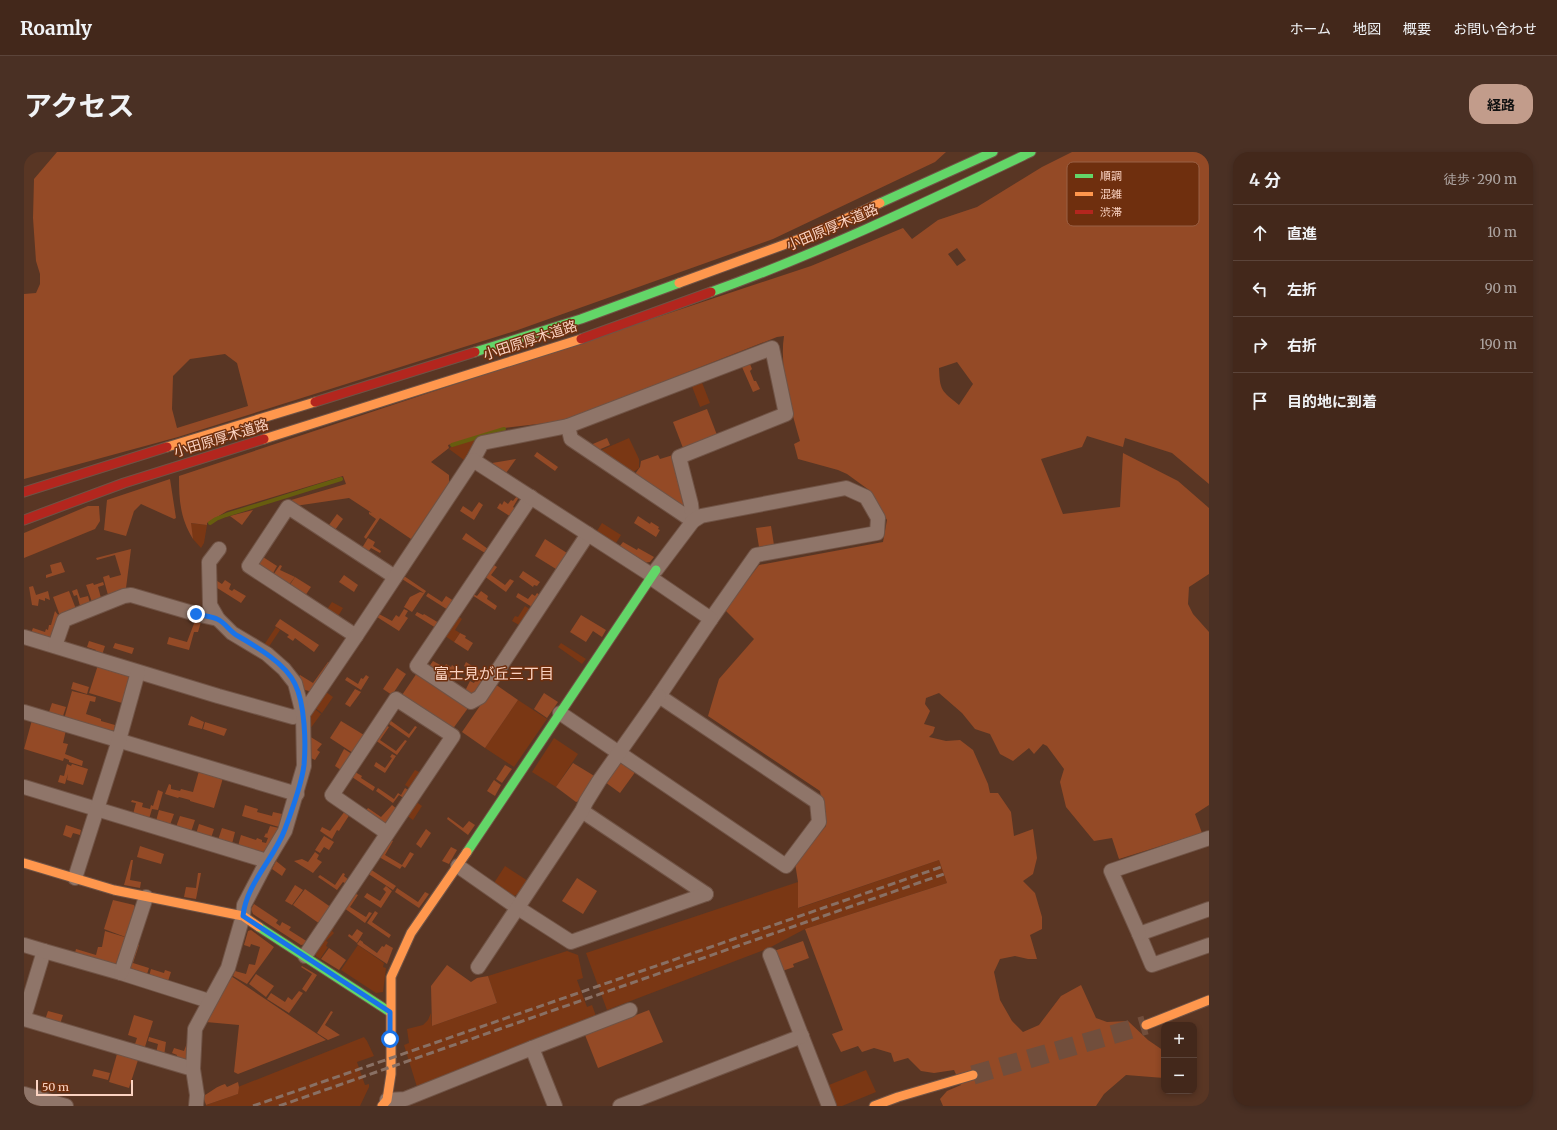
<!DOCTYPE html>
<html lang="ja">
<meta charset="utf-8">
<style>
:root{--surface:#43281b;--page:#4a3024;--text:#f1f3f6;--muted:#afa6a3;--line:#5b443a;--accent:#c29c8b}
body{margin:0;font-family:Merriweather,"Noto Sans JP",serif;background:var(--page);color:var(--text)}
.controls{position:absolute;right:12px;bottom:12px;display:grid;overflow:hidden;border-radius:8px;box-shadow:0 2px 6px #0003}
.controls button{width:36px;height:36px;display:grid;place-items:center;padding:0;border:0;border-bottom:1px solid var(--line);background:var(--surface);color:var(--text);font:20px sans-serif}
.scale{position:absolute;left:12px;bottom:10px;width:97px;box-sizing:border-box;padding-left:4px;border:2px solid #fbd3c2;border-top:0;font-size:11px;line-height:14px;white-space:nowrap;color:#fbd3c2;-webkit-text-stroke:3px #6f2f0e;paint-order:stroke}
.stop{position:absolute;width:12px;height:12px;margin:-9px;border:3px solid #1a73e8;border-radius:50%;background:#fff}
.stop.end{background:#1a73e8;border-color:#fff;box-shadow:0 1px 4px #0008}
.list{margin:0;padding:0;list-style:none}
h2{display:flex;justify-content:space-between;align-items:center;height:52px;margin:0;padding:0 16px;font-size:17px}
h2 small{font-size:13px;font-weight:400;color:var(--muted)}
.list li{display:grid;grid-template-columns:26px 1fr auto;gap:12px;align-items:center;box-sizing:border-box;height:56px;padding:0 16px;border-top:1px solid var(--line)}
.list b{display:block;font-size:15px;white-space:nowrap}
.list em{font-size:13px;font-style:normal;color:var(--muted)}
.icon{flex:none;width:22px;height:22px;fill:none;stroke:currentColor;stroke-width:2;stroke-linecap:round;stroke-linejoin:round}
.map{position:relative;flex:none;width:1185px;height:954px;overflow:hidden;border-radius:16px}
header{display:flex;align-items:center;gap:24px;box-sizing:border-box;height:56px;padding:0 20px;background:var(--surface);border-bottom:1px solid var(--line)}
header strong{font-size:19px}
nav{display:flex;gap:22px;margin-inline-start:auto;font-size:14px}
.intro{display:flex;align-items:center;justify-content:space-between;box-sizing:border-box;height:96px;padding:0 24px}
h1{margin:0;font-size:28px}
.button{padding:10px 18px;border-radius:16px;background:var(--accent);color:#111;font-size:14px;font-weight:700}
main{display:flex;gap:24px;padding:0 24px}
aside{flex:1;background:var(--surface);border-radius:16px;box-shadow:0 2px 6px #0003}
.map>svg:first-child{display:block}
.built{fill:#7a3714}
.green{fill:#944a26;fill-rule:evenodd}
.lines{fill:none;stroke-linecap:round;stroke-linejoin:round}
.stream{stroke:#675d0e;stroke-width:4}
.secondary-tunnel{stroke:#714e3c;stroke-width:19;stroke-dasharray:19 10;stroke-linecap:butt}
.street-casing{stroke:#705345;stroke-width:16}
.fast-casing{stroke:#705345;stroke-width:11}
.slow-casing{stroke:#705345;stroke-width:11}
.jam-casing{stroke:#705345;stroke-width:11}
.street{stroke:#8f7569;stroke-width:14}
.fast{stroke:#63d668;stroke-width:9}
.slow{stroke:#ff974d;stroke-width:9}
.jam{stroke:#b3261e;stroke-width:9}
.rail{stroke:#897064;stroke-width:3;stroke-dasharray:8 4;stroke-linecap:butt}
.route{stroke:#1a73e8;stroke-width:5}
.labels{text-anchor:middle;stroke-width:3;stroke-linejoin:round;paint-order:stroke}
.street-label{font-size:14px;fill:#fbd3c2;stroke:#6f2f0e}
.neighbourhood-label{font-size:15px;fill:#fbd3c2;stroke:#6f2f0e}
.key{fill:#6f2f0e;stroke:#996044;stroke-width:1}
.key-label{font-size:11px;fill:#fbd3c2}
</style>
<header>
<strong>Roamly</strong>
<nav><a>ホーム</a><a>地図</a><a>概要</a><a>お問い合わせ</a></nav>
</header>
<div class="intro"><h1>アクセス</h1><a class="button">経路</a></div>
<main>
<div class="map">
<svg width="1185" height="954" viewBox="0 0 1185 954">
<rect width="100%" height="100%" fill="#593624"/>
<g class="built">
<path d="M677 228 686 251 676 255 667 232Z"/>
<path d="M605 286 615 307V316L607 322 573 300Z"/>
<path d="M452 287 454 288 440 308 425 297 427 295Z"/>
<path d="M166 371 183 373 180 391 177 396 169 387Z"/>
<path d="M578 371 597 383 592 391 573 379Z"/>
<path d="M308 450 319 456 313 466 302 459Z"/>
<path d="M501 454 507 458 497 474 488 469 491 464 494 465Z"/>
<path d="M434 464 438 467 431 478 436 481 430 490 421 484Z"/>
<path d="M252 475 256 478 244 496 240 493Z"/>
<path d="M537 491 562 507 558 512 534 495Z"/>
<path d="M302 540 309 545 298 561 291 556Z"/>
<path d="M494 548 523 567 490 615 461 596Z"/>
<path d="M291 557 297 562 286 577 284 567Z"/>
<path d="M530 586 554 602 532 635 508 620Z"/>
<path d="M391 618 397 621 387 637 381 633Z"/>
<path d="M391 649 398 654 389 668 382 663Z"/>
<path d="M915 708 923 731 781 777 745 796 583 858 562 801 774 730 775 756Z"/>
<path d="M481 714 504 729 498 740 490 744 470 731Z"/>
<path d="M308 775 310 776 308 779 310 781 302 789 304 790 302 794 304 795 296 807 292 804 291 797Z"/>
<path d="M334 793 360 811 359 815 362 816 359 840 352 841 317 818Z"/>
<path d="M543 799 554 803 559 826 553 828 563 855 568 853 572 864 393 935 380 893 385 891 383 877 399 873 404 868 407 861 408 874 473 851 464 824Z"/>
<path d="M340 885 343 889 350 904 333 910 341 933 345 932V935L336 954H182V953L214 942V935Z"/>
<path d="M842 918 852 940 818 954H813L805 933Z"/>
</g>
<g class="green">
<path d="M33 0H922L911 10 749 87 491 179 154 285 0 327V142L12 141 16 132V122L12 109 9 66 10 27ZM201 202 213 211 224 254 153 276 148 257 149 224 166 207Z"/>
<path d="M1048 0H1185V332L1148 301 1101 286 1099 295 1063 284 1058 295 1017 307 1039 362 1096 355 1099 301 1154 329 1185 356V422L1165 435 1164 452 1169 462 1185 480V653L1171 662 1178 681 1095 707 1088 686 1070 689 1042 655 1036 630 1040 617 1023 594 1019 592 1010 602 1005 596 989 609 976 602 966 582 951 577 938 561 915 541 902 546 901 552 906 559 900 572 911 575 909 581 905 585 922 589 936 588 949 598 964 632 966 641H974L987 660 990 684 1009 677 1013 706 1009 722 999 729 1011 741 1018 765V777L1006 783 1013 807H1004L991 804 976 807 970 820 976 848 988 869 999 880 1015 873 1037 844 1057 833 1072 866 1083 870 1104 869 1124 888 1140 899V926L1102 923 1080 942 1072 954H919L916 947 923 939 937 933 930 918 910 921 897 919 884 906 870 910 867 901 850 896 838 900 834 894 817 900 808 882 819 878 781 777 923 731 915 708 774 756V730L771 711 802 674 796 639 684 564 695 527 730 487 701 458 735 413 859 390 863 368 845 338 823 322 814 318 774 307 770 292 776 289C767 258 755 216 760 184L753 185 539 269 480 276 424 293 425 296 407 310 425 323V331L387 387 356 366 342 387 340 385 352 367 345 362V360L348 361 325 346 271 354 267 348 322 332 319 324 203 359 183 371V373L167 371 169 387C156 366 155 348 155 324L787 114 879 76 888 87 914 68 953 55 1018 15ZM933 96 942 108 933 114 924 102ZM933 210 949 232 935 253C917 238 916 239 915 216Z"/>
<path d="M726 212 728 217 726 219 730 229H732L736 237 729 240 718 215Z"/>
<path d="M683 257 693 283 659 296 649 270Z"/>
<path d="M583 286 586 293 572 299 564 294Z"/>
<path d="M513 300 534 315 531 319 510 304Z"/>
<path d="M634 303 636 307 649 303 661 358 611 322 616 315 617 309Z"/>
<path d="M492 307 482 321 468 311Z"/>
<path d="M146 327 152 366 150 367 117 352 110 359 102 384 80 378 83 348Z"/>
<path d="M493 344 495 345 489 355 492 357 487 365 473 356 476 351 478 353 480 349 484 352 487 348 489 349Z"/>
<path d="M455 350 459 353 450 368 436 359 439 354 448 360Z"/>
<path d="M64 354H75L76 369 71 377 0 406V381Z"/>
<path d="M229 358 218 373 206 364Z"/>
<path d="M313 362 319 367 311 378 305 373Z"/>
<path d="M614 364 626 372 627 370 635 375 634 377 636 378 632 385 610 371Z"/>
<path d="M747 374 750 393 735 395 732 376Z"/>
<path d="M442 381 464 397 461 401 438 387Z"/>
<path d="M344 386 351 390 349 394 357 399 356 401 347 396 344 400 338 396Z"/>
<path d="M521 387 543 401 532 417 511 404Z"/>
<path d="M599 390 613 398 614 396 630 405 626 410 619 411 595 395Z"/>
<path d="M107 397 102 436 84 443 79 425 85 423 86 426 97 423 91 403 73 408 72 406Z"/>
<path d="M239 405 253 414 248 423 236 415 234 410Z"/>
<path d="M37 410 41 420 22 426V423L28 421 26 413Z"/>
<path d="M468 412 473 415 467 423 481 433 486 427 490 429 482 440 460 424Z"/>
<path d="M256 413 258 414 256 418 271 425 264 434 249 423Z"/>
<path d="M499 419 516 430 513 434 510 433 509 435 495 425Z"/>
<path d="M320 423 334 433 330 440 315 430Z"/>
<path d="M380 424 402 439 388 460 380 455 386 445 396 440 400 441 378 427Z"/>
<path d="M271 425 287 435 281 444 265 434Z"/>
<path d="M190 427 198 432 201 428 207 432 205 437 208 439 210 437 222 444 217 451 190 434Z"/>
<path d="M79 430 80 433 74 435 77 446 68 450 62 433 69 431 70 433Z"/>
<path d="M9 434 12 443 24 439 26 448 21 446V449L15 447 14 454 8 453 5 435Z"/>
<path d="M53 437 56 446 64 444 66 451 56 454 53 443 50 444 48 439Z"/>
<path d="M45 439 52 457 36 464 29 445Z"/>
<path d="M457 439 464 444 463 447 473 454 471 458 448 443 449 442 453 444Z"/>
<path d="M404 441 418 450 422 444 430 449 424 458 402 444Z"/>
<path d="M494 441 504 447 508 442 511 444 513 441 516 443 508 455 492 445Z"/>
<path d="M380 457 384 459 381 464 384 466 375 479 353 465 355 462 368 469 372 463 375 465Z"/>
<path d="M31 459 35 464 29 484 24 487 7 481 9 476 21 480 22 477 24 478 25 473H27Z"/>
<path d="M393 460 399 463 400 462 415 471 412 476 391 463Z"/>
<path d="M557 463 582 478 578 485 569 479 562 490 546 480Z"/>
<path d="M256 467 295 493 290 500 271 486 269 489 263 485 265 483 251 474Z"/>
<path d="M171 469 177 470 174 480H170L165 498 143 492 145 485 163 490Z"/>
<path d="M436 481 442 484 441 486 449 491 444 499 430 490Z"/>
<path d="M65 489 81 494 78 503 71 501 72 498 63 495Z"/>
<path d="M91 491 110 496 108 502 89 496Z"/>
<path d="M409 509 420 515 422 512 427 515 428 513 432 516 423 529 404 516Z"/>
<path d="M304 510 306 511 289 540 277 537 274 526 276 523 289 531Z"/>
<path d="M442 510 462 523 460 527 440 514Z"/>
<path d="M74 513 103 522 106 526 98 551 65 541Z"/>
<path d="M373 516 382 522 368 543 359 537Z"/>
<path d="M393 521 444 556 428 578 378 543Z"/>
<path d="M342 523 345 525 337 538 321 528 323 525 334 532 337 526 339 527Z"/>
<path d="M453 525 459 528 451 541 446 542 441 539 446 529 450 531Z"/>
<path d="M49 530 65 535 63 542 47 537Z"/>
<path d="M471 532 494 548 461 596 438 580Z"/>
<path d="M331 537 337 540 326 555 321 552Z"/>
<path d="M48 539 72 545 71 550 66 549 62 562 77 567V569L91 573 90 578 85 581 40 567Z"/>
<path d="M520 541 534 550 523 566 510 557Z"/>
<path d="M28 551 42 555 38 567 24 563Z"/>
<path d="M167 564 180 570 178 577 164 573Z"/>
<path d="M8 568 42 578 39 591 44 592 41 602 59 609 58 614 45 610V608L40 606 39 609 0 597Z"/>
<path d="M317 569 340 583 329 601 306 586Z"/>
<path d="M367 569 385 582 391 574 393 575 385 586 365 572Z"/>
<path d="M181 570 203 577 200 584 179 577Z"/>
<path d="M361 573 365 575 356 588 372 599 381 588 383 589 373 603 351 588Z"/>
<path d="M285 584 298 592 293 598 296 600 291 608 285 605Z"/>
<path d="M320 597 328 602 317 618 311 614Z"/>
<path d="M368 602 372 604 361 621 350 614 352 610 361 616 368 606 366 605Z"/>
<path d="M597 608 612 619 596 641 581 630Z"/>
<path d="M549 611 572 625 559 648 552 650 532 635Z"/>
<path d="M43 612 47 614 48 612 64 617 59 633 43 628 44 622 41 632 34 630 36 623 40 624Z"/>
<path d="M481 613 488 617 478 631 472 627Z"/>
<path d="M175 619 199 626 190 656 166 649V647V648L155 645 154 646 141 642 145 632 147 633V637L156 639 157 637 169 640Z"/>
<path d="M331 620 338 624 337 626 351 635 349 639 328 625Z"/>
<path d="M470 628 477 633 471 644 463 639Z"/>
<path d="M354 636 370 647 374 641 377 643 381 636 386 639 381 647 375 643 369 651 352 639Z"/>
<path d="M134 638 139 640 134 658 128 657 125 667 109 662 112 651 107 650 108 648 119 651 118 655 126 657 127 653 129 654Z"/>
<path d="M221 653 234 657 233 660 248 664 249 660 258 662 255 675 218 664Z"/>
<path d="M368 653 373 657 363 671 356 670 341 660 344 656 357 665Z"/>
<path d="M135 658 150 662 146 673 132 669Z"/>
<path d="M321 659 326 662 315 679 313 678 308 687 296 679 298 675 306 679Z"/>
<path d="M156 664 171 668 167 680 152 675Z"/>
<path d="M424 665 439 676 445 669 451 673 444 683 423 667Z"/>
<path d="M175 672 190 677 187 686 172 682Z"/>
<path d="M42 673 57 678 56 683 49 681 47 686 39 683Z"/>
<path d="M246 674 255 676 244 698 237 701 214 694 217 683 232 688 233 686 238 688V690L242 691 244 686 240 685 242 681 243 682Z"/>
<path d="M198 676 211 680 208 692 194 688Z"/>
<path d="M402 677 407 681 397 696 392 692Z"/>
<path d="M300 684 310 690 305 698 300 695 296 701 291 698Z"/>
<path d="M366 688 369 689 361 703 378 713 386 700 390 702 381 716 378 714 376 717 355 705Z"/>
<path d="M116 694 140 702 137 712 113 705Z"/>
<path d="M427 695 433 698 425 712 418 709Z"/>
<path d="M291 700 295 703 293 707 298 710 289 721 270 709 278 707 284 710Z"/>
<path d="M107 708H109L106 728 117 730 116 736 100 733Z"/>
<path d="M252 709 262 717 258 724 248 717Z"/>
<path d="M346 717 372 734 369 738 343 721Z"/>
<path d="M174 721H177L172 747 160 745 162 735 172 736Z"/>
<path d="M319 721 321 722 320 724 326 729 324 733 319 730 313 738 294 725 296 723 311 733Z"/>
<path d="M553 726 573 739 559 762 538 749Z"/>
<path d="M271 733 279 738 268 753 261 749Z"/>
<path d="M362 734 368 739 357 756 340 745 343 741 356 749 362 740 359 737Z"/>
<path d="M373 736 394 750 401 740 405 742 395 756 371 740Z"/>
<path d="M281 737 308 756 296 772 269 753Z"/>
<path d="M330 741 334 743 326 755 342 765 345 760 348 761 341 771 320 756Z"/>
<path d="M89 748 110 753 112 758 104 786 80 777Z"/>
<path d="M230 752 254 768 252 771 256 774 258 770 267 775 265 778 284 790 283 792 277 793 229 762 227 757Z"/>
<path d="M351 759 354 761 348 770 367 783 365 786 343 771Z"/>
<path d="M333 777 339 781 333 791 324 784 325 782 328 784Z"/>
<path d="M227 778 250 795 223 832 209 824 211 819 222 822 225 812 231 813 236 795 227 792 226 795 220 793 224 779Z"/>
<path d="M81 779 104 786 98 803 95 802 92 812 51 801 52 797 72 803 74 795H78Z"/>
<path d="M336 788 339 790V791L353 801 358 794 360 795 362 792 369 796 363 812 333 792Z"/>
<path d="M779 789 785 806 769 812 770 815 758 819 750 799Z"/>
<path d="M111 792 115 793 109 811 125 816 123 822 106 816 105 813Z"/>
<path d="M305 796 322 808 315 818 297 807Z"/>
<path d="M423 813 447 830 453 826 464 824 473 851 408 874 407 834Z"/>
<path d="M278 814 293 823 282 840 278 837 288 822 277 815Z"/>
<path d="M127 817 140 821 141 818 147 820 144 829 125 824Z"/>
<path d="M232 822 250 834 242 845 225 832Z"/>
<path d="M207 824 302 888 214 922 210 920 215 873 182 870Z"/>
<path d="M275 839 279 841 265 861 243 847 247 841 261 850 264 845 268 848Z"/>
<path d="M625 858 639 890 574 916 561 883Z"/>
<path d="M24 859 39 863 36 872 21 868Z"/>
<path d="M307 859 309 860 301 873 316 883 304 888 293 881Z"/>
<path d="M110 863 129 869 120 898 110 895 113 886 104 883Z"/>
<path d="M125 885 142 890 140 904 132 901 134 892 124 889Z"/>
<path d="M163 891V906L159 910 152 907 153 903 148 901 150 896 160 899Z"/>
<path d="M93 902 114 908 105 936 85 930Z"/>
<path d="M70 917 86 921 84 928 68 924Z"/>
<path d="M214 930 215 935 214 942 182 953 179 944C187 940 193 934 201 932L203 935Z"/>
</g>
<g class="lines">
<g class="stream">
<path d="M428 293 480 277"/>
<path d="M186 371 192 367 202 363 317 327"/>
</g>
<path class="secondary-tunnel" d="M949 923 1122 873"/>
<defs>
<g id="street">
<path d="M544 274 547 287 669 369"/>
<path d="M449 308 458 291 544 274 748 196 762 262 655 305 667 352 669 369"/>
<path d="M507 345 393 514 447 550 456 545 564 382"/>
<path d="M632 418 669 369 677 364 822 336 842 345 854 366 853 381 732 403 687 467"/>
<path d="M332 484 225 414 264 355 371 425"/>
<path d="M0 485 194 544 269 565 279 562 332 484 449 308 629 424"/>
<path d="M31 494 40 468 100 444 107 443 172 462 194 467"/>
<path d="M0 560 273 642"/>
<path d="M536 561 762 714 795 670 793 650 635 544 687 467 627 426"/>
<path d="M0 635 243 709"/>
<path d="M558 659 682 742"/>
<path d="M434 714 494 756 547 790 682 742"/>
<path d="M51 726 95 588 114 520"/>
<path d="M1185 757 1115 782 1128 813 1185 793"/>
<path d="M1115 782 1087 719 1185 686"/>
<path d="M0 793 20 799 0 865"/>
<path d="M20 799 97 821 185 849"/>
<path d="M746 803 805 954"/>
<path d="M281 804 429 584 372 547 308 643 363 681"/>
<path d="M454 815 558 659 562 650 575 629 635 544"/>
<path d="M97 821 122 745"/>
<path d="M0 867 169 917"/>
<path d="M508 896 606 858"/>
<path d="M0 942 42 954"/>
<path d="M363 948 381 947 508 896 531 954"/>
<path d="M172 954 173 943 169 917 171 877 204 816 219 764 220 753 243 709 261 679 280 614 279 562 271 531 260 517 243 502 208 481 194 467 186 453 185 410 195 397"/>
<path d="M596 954 778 884"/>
</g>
<g id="fast">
<path d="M856 51 969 0"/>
<path d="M687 140C796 101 902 50 1007 0"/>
<path d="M451 200 557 167 655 131"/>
<path d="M443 700 632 418"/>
<path d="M235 775 366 860"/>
</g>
<g id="slow">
<path d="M655 131 781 85 856 51"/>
<path d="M240 287 557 187"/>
<path d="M143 295 291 250"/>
<path d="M0 711 90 738 219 764 235 775"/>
<path d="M1122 873 1185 848"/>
<path d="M358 954 363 948 367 922V825L387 781 443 700"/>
<path d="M850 954 874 945 949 923"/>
</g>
<g id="jam">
<path d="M557 187 687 140"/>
<path d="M291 250 451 200"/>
<path d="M0 340 143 295"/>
<path d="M0 368 100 331 240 287"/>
</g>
</defs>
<use href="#street" class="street-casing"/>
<use href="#fast" class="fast-casing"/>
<use href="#slow" class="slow-casing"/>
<use href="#jam" class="jam-casing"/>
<use href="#street" class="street"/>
<use href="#fast" class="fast"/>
<use href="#slow" class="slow"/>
<use href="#jam" class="jam"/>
<g class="rail">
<path d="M229 954 917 715"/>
<path d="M255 954 920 722"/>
</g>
</g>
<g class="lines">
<path class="route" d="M172 462C179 464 187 464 193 467 201 470 206 480 214 484 233 495 262 512 271 532 281 552 282 591 280 613 278 630 267 661 261 677 250 707 222 732 219 764L366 860V887"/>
</g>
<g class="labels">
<g class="street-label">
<text transform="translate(808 75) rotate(-23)" y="5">小田原厚木道路</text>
<text transform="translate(506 188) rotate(-18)" y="5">小田原厚木道路</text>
<text transform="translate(197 286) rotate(-17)" y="5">小田原厚木道路</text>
</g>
<g class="neighbourhood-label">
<text x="470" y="527">富士見が丘三丁目</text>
</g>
</g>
<rect x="1043" y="10" width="132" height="64" rx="6" class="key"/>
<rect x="1051" y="22" width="18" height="4" fill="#63d668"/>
<rect x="1051" y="40" width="18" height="4" fill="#ff974d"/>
<rect x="1051" y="58" width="18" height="4" fill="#b3261e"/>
<g class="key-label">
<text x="1076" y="28">順調</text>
<text x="1076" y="46">混雑</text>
<text x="1076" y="64">渋滞</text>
</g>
</svg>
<div class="controls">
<button>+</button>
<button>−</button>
</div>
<div class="scale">50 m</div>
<div class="stop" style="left:366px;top:887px"></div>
<div class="stop end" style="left:172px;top:462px"></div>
</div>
<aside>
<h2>4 分<small>徒歩 · 290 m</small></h2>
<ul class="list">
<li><svg class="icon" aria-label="ahead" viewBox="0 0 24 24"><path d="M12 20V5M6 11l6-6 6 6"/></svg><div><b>直進</b></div><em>10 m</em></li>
<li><svg class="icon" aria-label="left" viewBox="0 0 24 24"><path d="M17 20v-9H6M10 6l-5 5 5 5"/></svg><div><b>左折</b></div><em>90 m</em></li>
<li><svg class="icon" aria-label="right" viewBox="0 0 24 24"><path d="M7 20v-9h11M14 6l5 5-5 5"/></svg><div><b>右折</b></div><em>190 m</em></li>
<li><svg class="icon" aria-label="arrive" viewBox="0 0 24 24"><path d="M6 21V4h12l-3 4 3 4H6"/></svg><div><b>目的地に到着</b></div></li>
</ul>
</aside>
</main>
